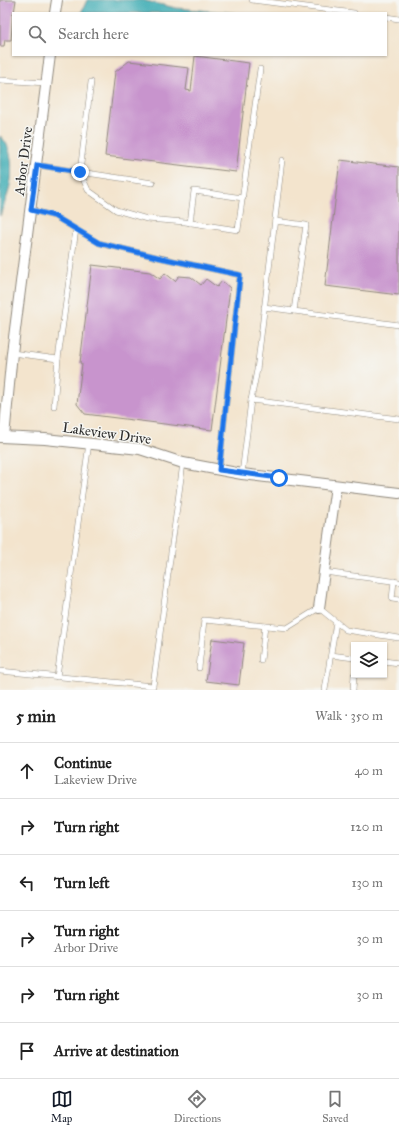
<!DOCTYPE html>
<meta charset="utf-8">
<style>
:root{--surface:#fff;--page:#f2f2f2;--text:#222;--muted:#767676;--line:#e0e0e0;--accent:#111827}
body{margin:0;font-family:"IM FELL Great Primer",serif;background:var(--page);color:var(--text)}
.controls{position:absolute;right:12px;bottom:12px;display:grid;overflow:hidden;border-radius:0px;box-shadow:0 1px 3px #0004}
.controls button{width:36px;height:36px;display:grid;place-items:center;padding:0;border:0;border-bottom:1px solid var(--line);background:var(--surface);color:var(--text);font:20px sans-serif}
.stop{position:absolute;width:12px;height:12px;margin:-9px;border:3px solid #1a73e8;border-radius:50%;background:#fff}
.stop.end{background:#1a73e8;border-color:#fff;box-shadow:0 1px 4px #0008}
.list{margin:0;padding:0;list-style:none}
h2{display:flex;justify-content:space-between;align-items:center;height:52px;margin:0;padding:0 16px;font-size:17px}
h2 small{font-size:13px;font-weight:400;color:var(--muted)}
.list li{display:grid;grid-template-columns:26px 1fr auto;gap:12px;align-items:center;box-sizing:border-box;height:56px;padding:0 16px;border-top:1px solid var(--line)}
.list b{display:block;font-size:15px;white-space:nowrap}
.list p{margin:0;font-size:13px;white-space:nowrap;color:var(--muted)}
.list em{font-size:13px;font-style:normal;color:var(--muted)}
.icon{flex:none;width:22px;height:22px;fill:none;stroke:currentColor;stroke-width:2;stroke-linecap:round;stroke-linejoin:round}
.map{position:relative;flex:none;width:399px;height:690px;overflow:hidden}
.search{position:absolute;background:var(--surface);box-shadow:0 1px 3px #0004;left:12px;right:12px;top:12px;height:44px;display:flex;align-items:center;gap:10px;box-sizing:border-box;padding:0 14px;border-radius:0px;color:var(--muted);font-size:15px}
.sheet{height:388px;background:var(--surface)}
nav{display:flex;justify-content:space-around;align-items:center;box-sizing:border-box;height:56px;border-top:1px solid var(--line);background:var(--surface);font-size:11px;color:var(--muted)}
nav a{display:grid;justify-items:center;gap:2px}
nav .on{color:var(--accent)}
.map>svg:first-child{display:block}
.water{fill:#3aabb3;stroke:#326b6f}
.building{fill:#c894cd}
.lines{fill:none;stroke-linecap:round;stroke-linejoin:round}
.service-casing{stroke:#8f887c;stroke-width:6}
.minor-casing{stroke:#8f887c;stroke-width:12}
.service{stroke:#fff;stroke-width:5}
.minor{stroke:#fff;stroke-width:10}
.route{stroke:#1a73e8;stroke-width:5}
.labels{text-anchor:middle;stroke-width:3;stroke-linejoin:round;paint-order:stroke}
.street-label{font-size:14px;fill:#2b2b2b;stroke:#f6f6f2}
</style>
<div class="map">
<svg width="399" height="690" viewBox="0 0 399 690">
<rect width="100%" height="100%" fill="#f6f6f2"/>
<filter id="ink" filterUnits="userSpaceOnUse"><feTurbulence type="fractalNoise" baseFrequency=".025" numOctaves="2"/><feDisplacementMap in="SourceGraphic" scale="8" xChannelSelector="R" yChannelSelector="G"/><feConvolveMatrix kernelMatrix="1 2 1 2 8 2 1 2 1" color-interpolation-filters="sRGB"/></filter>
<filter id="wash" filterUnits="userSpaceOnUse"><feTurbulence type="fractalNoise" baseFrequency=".012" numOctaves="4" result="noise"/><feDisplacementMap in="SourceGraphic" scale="16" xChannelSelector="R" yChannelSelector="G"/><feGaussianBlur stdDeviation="0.9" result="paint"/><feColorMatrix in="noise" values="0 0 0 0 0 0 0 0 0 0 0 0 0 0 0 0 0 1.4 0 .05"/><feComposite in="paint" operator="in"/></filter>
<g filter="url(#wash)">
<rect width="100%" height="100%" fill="#f3e4cd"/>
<g class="water">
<path d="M87 0H142L176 8 235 13H81Z"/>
<path d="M0 136C13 146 13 171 10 186 8 196 3 207 0 216Z"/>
</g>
<g id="blocks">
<g class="building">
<path d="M0 0H16L14 13H13L11 40H5L4 46H0Z"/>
<path d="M195 56 249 63 236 172 105 156 115 72 129 61 189 68 186 90 191 91Z"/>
<path d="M340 160 399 167V295L325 286Z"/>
<path d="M92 265 150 272 160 279 165 273 175 281 179 276 191 277 201 285 206 279 217 287 222 281 230 288 212 430 85 414 77 404 82 364 80 363Z"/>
<path d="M212 639 244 643 239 685 206 681Z"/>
</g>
</g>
</g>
<g filter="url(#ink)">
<use href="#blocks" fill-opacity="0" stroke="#8f887c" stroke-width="1"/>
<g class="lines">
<defs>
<g id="service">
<path d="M252 0 354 13"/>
<path d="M386 17 399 19"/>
<path d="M0 80 46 83"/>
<path d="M37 165 80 172 91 82"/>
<path d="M153 183 80 172 88 190 116 210 147 219 185 222 238 230 260 69"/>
<path d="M31 210 54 216 99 243 161 258 240 275 219 470"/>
<path d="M275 221 306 225 294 311 399 325"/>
<path d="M190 223 194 191 243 198"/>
<path d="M264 307 294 311"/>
<path d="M12 353 58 359"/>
<path d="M251 400 399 419"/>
<path d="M54 406 58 359 76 229"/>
<path d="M242 474 251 400 257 370 282 160"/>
<path d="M324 572 399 582"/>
<path d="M394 581 392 599 399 600"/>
<path d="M331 655 354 658"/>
<path d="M261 660 265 626"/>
<path d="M384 661 399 663"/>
<path d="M199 668 204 620 287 628 319 608 346 630 399 638"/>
<path d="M0 671 153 686 183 463"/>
<path d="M57 677 89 443"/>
<path d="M325 690 336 622"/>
<path d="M353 690 354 675"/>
</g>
<g id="minor">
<path d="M55 13 57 0"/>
<path d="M0 437 45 439 140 449 183 463 242 474 399 493"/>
<path d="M4 437 12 353 50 55"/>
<path d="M319 608 336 486"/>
</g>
</defs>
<use href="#service" class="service-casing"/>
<use href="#minor" class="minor-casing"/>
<use href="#service" class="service"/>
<use href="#minor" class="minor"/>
</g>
</g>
<g class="lines" filter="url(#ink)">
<path class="route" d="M80 172 37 165 31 210 54 216 99 243 161 258 240 275 219 470 279 478"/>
</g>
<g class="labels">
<g class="street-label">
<text transform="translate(23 161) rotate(-83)" y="5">Arbor Drive</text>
<text transform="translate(107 433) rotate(8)" y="5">Lakeview Drive</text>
</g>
</g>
</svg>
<div class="controls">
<button><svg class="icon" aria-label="layers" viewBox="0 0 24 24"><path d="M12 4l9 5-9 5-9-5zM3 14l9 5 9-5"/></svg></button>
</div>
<div class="stop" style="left:279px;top:478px"></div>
<div class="stop end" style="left:80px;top:172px"></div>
<div class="search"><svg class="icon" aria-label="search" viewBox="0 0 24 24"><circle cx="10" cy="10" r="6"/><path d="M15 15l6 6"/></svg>Search here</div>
</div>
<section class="sheet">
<h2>5 min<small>Walk · 350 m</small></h2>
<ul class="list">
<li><svg class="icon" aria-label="ahead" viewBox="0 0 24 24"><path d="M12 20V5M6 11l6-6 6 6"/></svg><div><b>Continue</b><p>Lakeview Drive</p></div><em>40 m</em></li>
<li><svg class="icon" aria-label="right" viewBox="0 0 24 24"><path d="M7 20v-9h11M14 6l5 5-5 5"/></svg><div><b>Turn right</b></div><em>120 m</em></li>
<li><svg class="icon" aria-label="left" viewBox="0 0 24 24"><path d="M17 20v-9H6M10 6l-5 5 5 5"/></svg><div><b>Turn left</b></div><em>130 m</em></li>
<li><svg class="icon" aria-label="right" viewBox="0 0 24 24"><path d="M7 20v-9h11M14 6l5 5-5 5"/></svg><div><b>Turn right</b><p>Arbor Drive</p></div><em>30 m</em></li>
<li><svg class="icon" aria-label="right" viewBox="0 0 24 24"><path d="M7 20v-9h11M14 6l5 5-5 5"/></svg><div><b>Turn right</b></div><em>30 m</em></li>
<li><svg class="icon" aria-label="arrive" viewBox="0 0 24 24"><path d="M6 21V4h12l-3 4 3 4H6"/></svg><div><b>Arrive at destination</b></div></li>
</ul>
</section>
<nav>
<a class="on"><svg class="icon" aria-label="map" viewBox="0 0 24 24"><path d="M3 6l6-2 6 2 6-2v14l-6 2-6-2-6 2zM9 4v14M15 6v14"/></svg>Map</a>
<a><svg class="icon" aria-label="directions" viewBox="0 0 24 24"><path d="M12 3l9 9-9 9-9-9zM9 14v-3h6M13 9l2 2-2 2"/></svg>Directions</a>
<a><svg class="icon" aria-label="saved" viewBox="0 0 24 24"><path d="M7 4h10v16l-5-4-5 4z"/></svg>Saved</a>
</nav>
